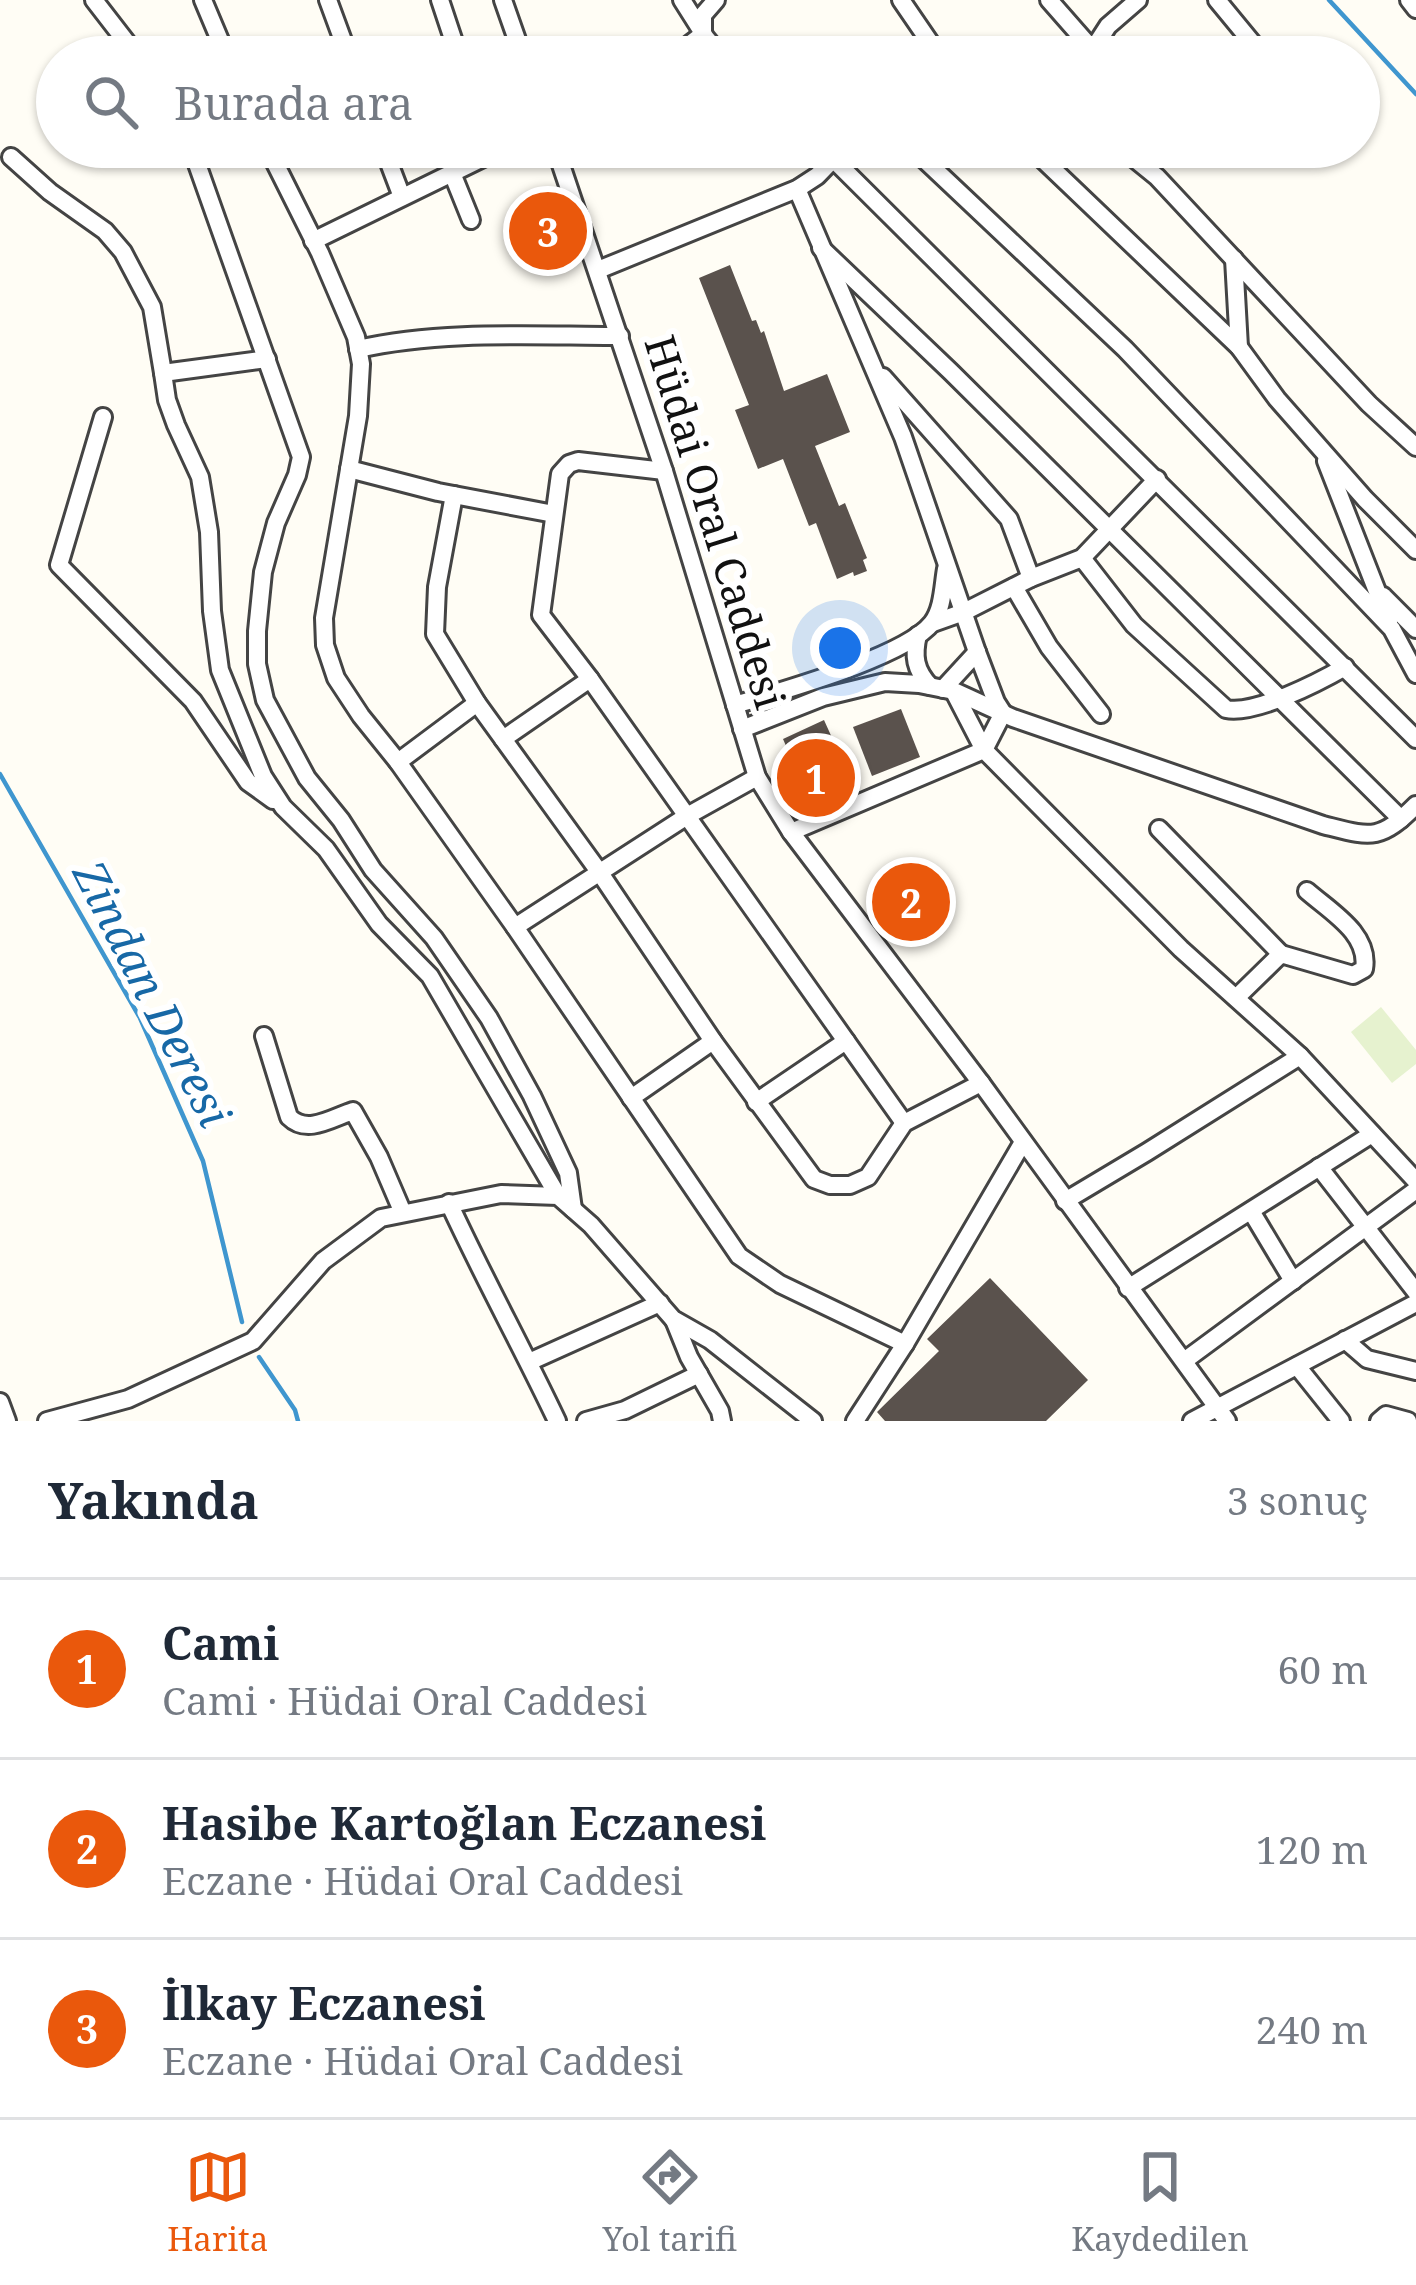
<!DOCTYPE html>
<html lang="tr">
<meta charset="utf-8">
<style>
:root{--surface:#fff;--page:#f2f2f3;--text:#1f2937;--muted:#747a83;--line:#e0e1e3;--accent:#ea580c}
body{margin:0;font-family:"Noto Serif",serif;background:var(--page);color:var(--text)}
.you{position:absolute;left:840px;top:648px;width:42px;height:42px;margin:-30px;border:9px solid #fff;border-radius:50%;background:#1a73e8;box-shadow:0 0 0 18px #1a73e833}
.badge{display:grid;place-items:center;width:78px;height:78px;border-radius:50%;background:var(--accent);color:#fff;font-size:39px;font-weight:700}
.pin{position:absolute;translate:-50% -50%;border:6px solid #fff;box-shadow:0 3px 12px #0006}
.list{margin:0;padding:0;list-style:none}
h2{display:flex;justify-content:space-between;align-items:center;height:156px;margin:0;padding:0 48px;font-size:51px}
h2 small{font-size:39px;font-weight:400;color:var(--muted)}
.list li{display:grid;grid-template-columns:78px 1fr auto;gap:36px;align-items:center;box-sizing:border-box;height:180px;padding:0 48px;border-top:3px solid var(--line)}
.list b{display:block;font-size:45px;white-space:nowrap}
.list p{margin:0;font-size:39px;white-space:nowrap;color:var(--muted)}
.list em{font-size:39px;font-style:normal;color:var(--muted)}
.icon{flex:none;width:66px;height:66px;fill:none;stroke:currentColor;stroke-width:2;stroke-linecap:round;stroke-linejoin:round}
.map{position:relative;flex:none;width:1416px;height:1421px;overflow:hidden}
.search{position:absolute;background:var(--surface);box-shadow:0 3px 9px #0004;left:36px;right:36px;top:36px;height:132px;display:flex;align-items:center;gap:30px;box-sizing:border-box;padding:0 42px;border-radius:66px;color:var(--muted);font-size:45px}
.sheet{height:696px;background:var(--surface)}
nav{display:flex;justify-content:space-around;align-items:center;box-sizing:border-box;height:168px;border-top:3px solid var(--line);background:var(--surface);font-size:33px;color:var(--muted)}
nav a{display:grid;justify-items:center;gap:6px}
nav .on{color:var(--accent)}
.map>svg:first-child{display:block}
.pitch{fill:#e6f2cf}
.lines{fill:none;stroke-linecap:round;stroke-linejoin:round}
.stream{stroke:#3f96cf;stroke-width:4.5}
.building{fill:#5a524d}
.minor-casing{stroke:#444;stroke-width:22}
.minor{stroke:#fff;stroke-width:16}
.labels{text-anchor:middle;stroke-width:12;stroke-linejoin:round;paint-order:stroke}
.street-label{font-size:42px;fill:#111;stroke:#fff}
.water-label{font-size:45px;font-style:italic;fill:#1768a6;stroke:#fff}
</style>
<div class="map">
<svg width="1416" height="1421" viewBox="0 0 1416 1421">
<rect width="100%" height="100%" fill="#fffdf5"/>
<path class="pitch" d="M1381 1007 1416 1050V1064L1392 1083 1351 1032Z"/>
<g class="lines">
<g class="stream">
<path d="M1329 0 1416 94"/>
<path d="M0 774 140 1018 203 1161 242 1322"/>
<path d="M259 1357 295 1410 298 1421"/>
</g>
</g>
<g class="building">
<path d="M730 265 752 321 756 320 761 333 764 331 784 391 827 374 850 432 815 446 839 506 845 503 867 558 863 560 867 571 854 576 853 572 837 579 816 523 809 526 783 459 758 469 735 410 749 405 699 278Z"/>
<path d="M901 709 920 757 872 776 853 727Z"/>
<path d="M824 720 833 740 824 744 840 783 803 799 792 773 797 771 783 739Z"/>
<path d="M990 1278 1088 1380 1046 1421H885L877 1412 939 1351 927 1339Z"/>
</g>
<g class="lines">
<defs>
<g id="minor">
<path d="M94 0 138 57"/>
<path d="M203 0 227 57"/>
<path d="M328 0 349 57"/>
<path d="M440 0 459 57"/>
<path d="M503 0 523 57"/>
<path d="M682 0 706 38 722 57"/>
<path d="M901 0 940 57"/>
<path d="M1049 0 1092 49"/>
<path d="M1217 0 1264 57"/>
<path d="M1409 0 1416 9"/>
<path d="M673 57 703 34V15L716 0"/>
<path d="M1088 57 1108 26 1138 0"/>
<path d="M191 147 301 457 297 475 276 523 263 572 257 631V664L265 700 307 778 341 820 373 870 434 938 489 1018 532 1096 568 1173 573 1209"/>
<path d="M267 147 320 253 356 337 361 364 358 416 324 618 325 645 336 678 361 716 398 762 515 927 739 1256 780 1284 905 1344"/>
<path d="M383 147 402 197"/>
<path d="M555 147 664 471 757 777 791 832 981 1083 1227 1421"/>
<path d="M821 147 1416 739"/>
<path d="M911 147 1125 349 1392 629 1416 674"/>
<path d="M997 147C1017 156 1037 160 1056 147"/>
<path d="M1120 147 1157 177 1369 404 1416 447"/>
<path d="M1038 155 1239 347 1277 399 1365 499 1416 550"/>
<path d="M11 157 50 192 105 231 123 252 152 307 163 373"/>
<path d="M452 173 471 220"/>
<path d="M797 189 903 437 977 652 996 702 1003 713"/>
<path d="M313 241 491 154 488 147"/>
<path d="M821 248 951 372 1401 819"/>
<path d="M1234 259 1239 347"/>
<path d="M598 270 797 189 817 176 845 147"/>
<path d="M358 349C442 330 534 336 620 336"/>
<path d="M267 359 163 373 167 400 176 425 200 477 209 532 212 611 220 670 263 776 283 807 326 849 379 924 430 976 558 1196"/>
<path d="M883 377 1009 519 1031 578"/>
<path d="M103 417 59 565 193 701 248 782 273 800"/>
<path d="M1326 461 1389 622"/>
<path d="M349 469 438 492 554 514"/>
<path d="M664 471 578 461 569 464 560 474 541 615 590 679 904 1123"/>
<path d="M454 495 437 587 435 634 477 703 600 873 713 1041 814 1179 830 1185H850L868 1177 904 1123 981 1083"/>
<path d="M1082 558 1134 625 1226 709C1255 715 1319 682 1345 667"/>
<path d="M1014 587 1049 647 1101 714"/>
<path d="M1383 596 1416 629"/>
<path d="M933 623 964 612 1031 578 1082 558 1157 479"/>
<path d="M918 635C913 656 915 670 930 686"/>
<path d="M943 689 977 652"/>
<path d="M954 692 984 750"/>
<path d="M735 705C780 691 905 657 932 623 943 609 943 586 946 569"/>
<path d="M742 729 823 697 885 682 919 684 954 691 1013 718 1323 825C1371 837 1379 842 1416 805"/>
<path d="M503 739 590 679"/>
<path d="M984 750 1003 713"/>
<path d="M398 762 477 703"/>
<path d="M1159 829 1281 954"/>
<path d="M791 832 984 750 1181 949 1300 1056 1416 1181"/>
<path d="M515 927 687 816 757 777"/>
<path d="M1236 998 1281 954 1353 975 1364 969C1370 934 1331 912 1307 891"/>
<path d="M264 1036 289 1117C307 1135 332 1118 353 1111L379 1157 403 1213"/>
<path d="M631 1098 713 1041"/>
<path d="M756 1102 846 1041"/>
<path d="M1319 1167 1416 1292"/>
<path d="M1065 1201 1147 1152 1300 1056"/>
<path d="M449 1203C483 1277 522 1347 557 1421"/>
<path d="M1251 1211 1293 1281"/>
<path d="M1128 1288 1372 1134"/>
<path d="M674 1320 689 1357 720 1411 722 1421"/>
<path d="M1345 1340 1367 1359 1416 1371"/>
<path d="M1184 1361 1416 1190"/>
<path d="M529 1362 660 1303"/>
<path d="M1297 1366 1341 1421"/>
<path d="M0 1402 7 1421"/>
<path d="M47 1421 128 1399 253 1341 323 1261 381 1218 501 1194 558 1196 591 1225 673 1319 710 1340 813 1421"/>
<path d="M586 1421 625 1410 699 1374"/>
<path d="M855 1421 905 1344 1023 1142"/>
<path d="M1192 1421 1416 1303"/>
<path d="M1379 1421 1386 1415 1408 1421"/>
</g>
</defs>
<use href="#minor" class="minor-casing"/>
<use href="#minor" class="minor"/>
</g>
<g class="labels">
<g class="street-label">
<text transform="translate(715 522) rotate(73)" y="15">Hüdai Oral Caddesi</text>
</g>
<g class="water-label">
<text transform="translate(152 994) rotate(63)" y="16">Zindan Deresi</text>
</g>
</g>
</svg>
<div class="you"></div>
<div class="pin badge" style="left:816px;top:778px">1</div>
<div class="pin badge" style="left:911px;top:902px">2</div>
<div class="pin badge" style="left:548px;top:231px">3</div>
<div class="search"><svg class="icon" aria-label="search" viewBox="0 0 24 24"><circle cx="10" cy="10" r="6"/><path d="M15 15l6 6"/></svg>Burada ara</div>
</div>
<section class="sheet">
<h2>Yakında<small>3 sonuç</small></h2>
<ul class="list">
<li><span class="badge">1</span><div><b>Cami</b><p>Cami · Hüdai Oral Caddesi</p></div><em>60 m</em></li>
<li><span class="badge">2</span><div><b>Hasibe Kartoğlan Eczanesi</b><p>Eczane · Hüdai Oral Caddesi</p></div><em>120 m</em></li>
<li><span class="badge">3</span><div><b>İlkay Eczanesi</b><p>Eczane · Hüdai Oral Caddesi</p></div><em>240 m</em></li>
</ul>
</section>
<nav>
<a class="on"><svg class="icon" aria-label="map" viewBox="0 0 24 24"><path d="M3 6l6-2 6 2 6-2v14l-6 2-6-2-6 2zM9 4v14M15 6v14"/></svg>Harita</a>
<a><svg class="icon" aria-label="directions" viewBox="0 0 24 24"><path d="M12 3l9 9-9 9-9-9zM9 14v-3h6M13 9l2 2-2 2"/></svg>Yol tarifi</a>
<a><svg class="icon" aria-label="saved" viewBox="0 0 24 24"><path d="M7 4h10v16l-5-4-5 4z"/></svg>Kaydedilen</a>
</nav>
